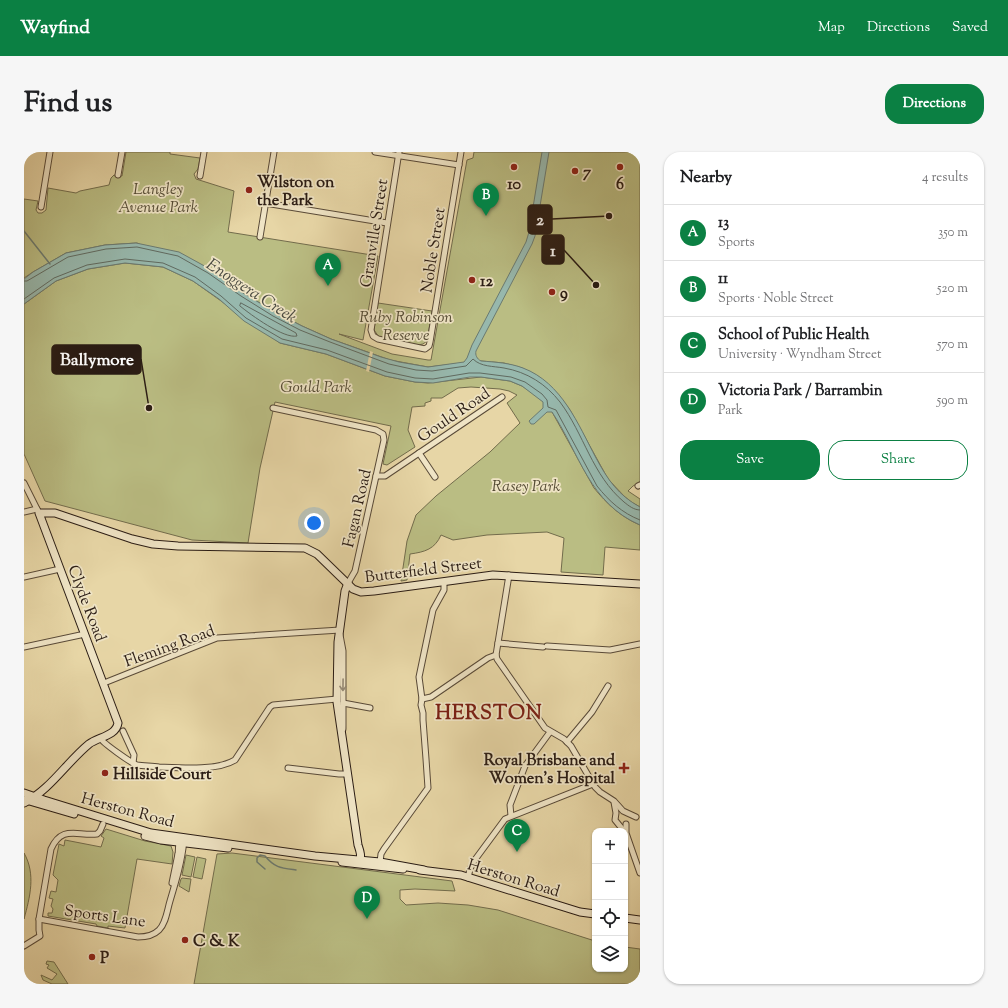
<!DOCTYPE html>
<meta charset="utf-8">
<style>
:root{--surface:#fff;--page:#f6f6f6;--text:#202124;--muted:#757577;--line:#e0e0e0;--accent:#0b8043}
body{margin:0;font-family:"Sorts Mill Goudy",serif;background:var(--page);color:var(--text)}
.controls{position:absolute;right:12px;bottom:12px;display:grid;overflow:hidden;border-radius:8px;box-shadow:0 1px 3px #0004}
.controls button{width:36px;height:36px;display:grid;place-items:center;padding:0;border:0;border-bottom:1px solid var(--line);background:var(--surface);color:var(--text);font:20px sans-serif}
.you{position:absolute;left:290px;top:371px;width:14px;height:14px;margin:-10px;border:3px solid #fff;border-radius:50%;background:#1a73e8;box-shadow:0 0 0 6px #1a73e833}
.badge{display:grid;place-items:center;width:26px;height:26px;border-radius:50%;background:var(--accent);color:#fff;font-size:13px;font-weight:700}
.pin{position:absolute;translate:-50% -33px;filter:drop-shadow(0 1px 2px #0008)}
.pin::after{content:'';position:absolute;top:21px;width:14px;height:12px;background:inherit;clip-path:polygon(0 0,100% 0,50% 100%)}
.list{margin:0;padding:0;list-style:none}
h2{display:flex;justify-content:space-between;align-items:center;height:52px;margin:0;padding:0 16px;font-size:17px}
h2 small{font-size:13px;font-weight:400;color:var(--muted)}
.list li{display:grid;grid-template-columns:26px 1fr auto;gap:12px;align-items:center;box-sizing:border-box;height:56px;padding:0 16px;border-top:1px solid var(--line)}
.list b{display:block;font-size:15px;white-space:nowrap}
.list p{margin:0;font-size:13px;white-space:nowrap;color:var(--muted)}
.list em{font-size:13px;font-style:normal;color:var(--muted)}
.actions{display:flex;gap:8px;padding:12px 16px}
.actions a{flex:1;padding:9px 0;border:1px solid var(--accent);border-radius:16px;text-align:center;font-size:14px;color:var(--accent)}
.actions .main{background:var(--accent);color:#fff}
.icon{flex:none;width:22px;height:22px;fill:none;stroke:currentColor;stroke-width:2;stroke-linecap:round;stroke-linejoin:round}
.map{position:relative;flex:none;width:616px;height:832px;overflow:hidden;border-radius:16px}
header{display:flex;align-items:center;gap:24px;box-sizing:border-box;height:56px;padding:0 20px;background:var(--accent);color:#fff}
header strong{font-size:19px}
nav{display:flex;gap:22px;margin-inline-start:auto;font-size:14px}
.intro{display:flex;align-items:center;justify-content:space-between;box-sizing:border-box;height:96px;padding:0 24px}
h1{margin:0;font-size:28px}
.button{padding:10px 18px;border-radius:16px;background:var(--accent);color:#fff;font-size:14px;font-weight:700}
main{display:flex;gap:24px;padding:0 24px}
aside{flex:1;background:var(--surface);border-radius:16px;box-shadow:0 1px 3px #0004}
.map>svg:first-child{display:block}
.green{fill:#babd83;stroke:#726c4c}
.water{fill:#97b8ad;stroke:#6b7a70}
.pier{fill:#e7d6a6}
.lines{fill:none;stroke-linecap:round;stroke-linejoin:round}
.shore{stroke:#606a60;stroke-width:1}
.stream{stroke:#6b7a70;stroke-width:1.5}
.street-casing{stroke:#594a38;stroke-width:7}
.secondary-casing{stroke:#2a1c14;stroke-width:9}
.street{stroke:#efe4c5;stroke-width:5}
.secondary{stroke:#efe4c5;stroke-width:7}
.oneway{stroke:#968a75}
.poi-dot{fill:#8f2418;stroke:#efe4c5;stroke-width:1.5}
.labels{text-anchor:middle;stroke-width:3.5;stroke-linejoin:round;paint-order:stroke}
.poi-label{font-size:16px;font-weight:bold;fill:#2a1c14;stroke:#efe4c5;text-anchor:start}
.park-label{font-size:16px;font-style:italic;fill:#554c35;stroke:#efe4c5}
.street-label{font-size:16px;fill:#2a1c14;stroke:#efe4c5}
.water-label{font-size:17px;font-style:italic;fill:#4b4b42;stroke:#efe4c5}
.district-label{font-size:20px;font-weight:bold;letter-spacing:1px;fill:#7a1f14;stroke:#efe4c5}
.leader{fill:none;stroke:#2a1c14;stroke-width:1.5}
.callout-dot{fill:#2a1c14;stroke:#efe4c5;stroke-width:1.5}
.callout{fill:#2a1c14;stroke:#2a1c14;stroke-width:1.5}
.callout-label{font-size:17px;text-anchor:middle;font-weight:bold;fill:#fff}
</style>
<header>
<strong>Wayfind</strong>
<nav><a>Map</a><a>Directions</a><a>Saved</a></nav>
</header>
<div class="intro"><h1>Find us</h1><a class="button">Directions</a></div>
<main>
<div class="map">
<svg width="616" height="832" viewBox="0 0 616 832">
<rect width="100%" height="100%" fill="#e7d6a6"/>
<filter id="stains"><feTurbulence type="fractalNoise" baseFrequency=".005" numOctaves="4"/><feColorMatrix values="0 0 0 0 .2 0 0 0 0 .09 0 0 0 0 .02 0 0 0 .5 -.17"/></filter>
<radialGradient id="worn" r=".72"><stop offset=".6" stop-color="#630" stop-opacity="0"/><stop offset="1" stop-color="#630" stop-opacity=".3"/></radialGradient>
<g class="green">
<path d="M102 0H146V2L176 6 174 17 170 22 172 27 210 39 204 80 354 104 339 188 315 182 368 202 404 208H407L443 8 449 6 450 0H616V330L609 334 604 339 616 347V355L607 350 600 344 584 327 546 258 533 241 514 224 498 216 480 211 457 209 404 215 366 208 307 187 278 174 251 160 219 141 113 91 81 93 42 101 9 120 0 126V47L14 49 12 58 14 61H18L22 58 24 36 52 41 56 39 85 33 87 26 90 23 98 24Z"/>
<path d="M101 111 139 115 169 129 256 191 302 202 361 224 391 230 404 231 457 225 486 229 498 234 515 245 527 258 570 336C583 352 597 365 616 373V398L581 395 579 423 537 420 540 386 523 380 463 383 429 388 417 383C411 397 401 400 386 402L383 428 377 429 383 389 392 363 412 344 466 300 496 271 483 251 493 243 485 239 476 237 447 235 434 236 418 246H407V249L401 251V254L388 255 384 278 391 295 363 313 359 312 367 274 251 250 236 316 224 391 168 388 21 349 0 302V152L32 129 64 117Z"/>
<path d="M354 151 408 159 403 189 399 192 394 193 355 185 350 178Z"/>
<path d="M82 677 121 689 147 694 149 700 148 712 113 707 101 776 84 774V776L73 774 72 772 24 764V761H28L29 757 27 754 29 747 25 746 27 739 32 740 34 728 29 723 35 692 40 694 41 688 77 695 80 686 77 684Z"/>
<path d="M0 701C12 722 6 745 0 767Z"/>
<path d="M208 701 428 729 431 739 391 737 376 738V747L382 753 414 751 444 753 474 758 571 789V817H601V795L616 797V832H170L193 702Z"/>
<path d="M162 703 171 705 167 725 158 723Z"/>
<path d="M173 705 182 707 178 727 169 725Z"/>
<path d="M158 726 167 727 165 740 155 734 157 727Z"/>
<path d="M23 809 30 810 44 832H28L19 828 17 823 28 828 33 822 23 816 25 813 22 812Z"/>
</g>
<path class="water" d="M518 0H525L511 84 508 92 452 199C451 203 453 207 457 209 471 210 486 211 499 216 538 231 554 272 572 306 584 328 594 343 616 355V373C565 351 556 302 528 260H523L510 272H507L505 269 519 256V250L498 234 486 229 457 225H446L409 231 391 230 361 224 302 202 256 191 220 169 195 147 169 129 139 115 101 111 64 117 32 129 0 152V127L9 120 42 101 81 93 112 91 155 100 186 117 219 141 251 160 278 174 307 187 357 205 375 210 404 215 440 210 443 206 448 193 502 90 505 80Z"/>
<path class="pier" d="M346 199 349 200 345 220 342 219Z"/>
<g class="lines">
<g class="shore">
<path d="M0 129H3L44 105 82 97 113 95 154 104 184 121 217 144 249 164 276 178 306 190 365 212 392 218 408 219 442 214 449 207C457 215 469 214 480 216 503 220 522 232 536 250 560 282 568 323 600 350 605 354 610 358 616 358"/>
<path d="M0 147 30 126 63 113 101 107 139 111 171 125 197 144 222 166 258 187 303 198 363 220 391 226 409 227 445 221H456L487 225 501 230 518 242 523 248 524 255 532 258 573 334C585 349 598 361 616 368"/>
<path d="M217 151 272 181 273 184C260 187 227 163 216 154Z"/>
</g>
<g class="stream">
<path d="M0 79 26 112"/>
<path d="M241 717 233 710V706L236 703 241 704C251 716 257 716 272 718"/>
</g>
<defs>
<g id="street">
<path d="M351 0 435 13"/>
<path d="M375 0 347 178 349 184 354 187 401 197 405 194 406 190 437 0"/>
<path d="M94 23 98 0"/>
<path d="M176 24 180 0"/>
<path d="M241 51 363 71"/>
<path d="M17 55 26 0"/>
<path d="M236 85 250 0"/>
<path d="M249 256 352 278 359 282 360 288 331 419 324 431"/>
<path d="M395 301 411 325"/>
<path d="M352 324H361L478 245"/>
<path d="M0 331 15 361"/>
<path d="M614 334 616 333"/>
<path d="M0 360 13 357"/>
<path d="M485 423 472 503 473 507 521 576 540 587 547 594 571 635 576 640 590 649 599 659 612 665"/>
<path d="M0 425 36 417"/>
<path d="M316 483 319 499V577"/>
<path d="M474 491 519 495"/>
<path d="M523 494 586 498 616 492"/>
<path d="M0 495 61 482"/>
<path d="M80 531 193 486 316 478"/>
<path d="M398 547 407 545 464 506 472 503"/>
<path d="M319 551 346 556"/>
<path d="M99 579 110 603 109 611"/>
<path d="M76 586C79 591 107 611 113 613 120 614 128 614 135 615 156 616 193 619 211 608L246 555 249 553 313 547"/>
<path d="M543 590 568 560 584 534"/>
<path d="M264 616 315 622H323"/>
<path d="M590 650 592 661 591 668 600 679"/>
<path d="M487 664 486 653 501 614 526 580"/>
<path d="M602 672V681L616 721"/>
<path d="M154 705 155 687"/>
<path d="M356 710 357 702 360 697 404 636 402 607 399 568V561L397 553 398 547 395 525 409 458 420 438V430"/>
<path d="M444 726 446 717 450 709 481 667 569 632"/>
<path d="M148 731 154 702"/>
<path d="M15 767 114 785C122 785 129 784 135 778 142 771 143 759 146 749 152 729 158 709 160 688"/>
<path d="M0 794 16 784 15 778V767L27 697C38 673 52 684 73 682L76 679 79 672"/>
</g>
<g id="secondary">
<path d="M324 431 321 439 314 490 313 550 334 693C336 699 338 704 335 711"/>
<path d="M0 641 20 648 127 681 291 704 356 710 400 718"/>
<path d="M2 648 50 662"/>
<path d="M0 651C26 638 43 610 65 592 74 585 92 584 94 571L15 361H31L108 387 129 392 154 394 281 396 293 402 329 437 337 440 350 439 469 423 616 432"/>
<path d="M121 684 137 688 204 696"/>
<path d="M318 710 379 717"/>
<path d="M396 718 437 723 556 760 571 762"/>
<path d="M601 766 616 768"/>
</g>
</defs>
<use href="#street" class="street-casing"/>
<use href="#secondary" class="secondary-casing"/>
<use href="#street" class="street"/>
<use href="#secondary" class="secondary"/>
</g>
<defs><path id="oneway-shaft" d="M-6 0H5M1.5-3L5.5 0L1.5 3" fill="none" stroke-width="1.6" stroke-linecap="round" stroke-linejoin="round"/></defs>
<use class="oneway" href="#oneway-shaft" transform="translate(319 533) rotate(91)"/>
<g class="poi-dot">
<circle cx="490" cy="15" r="4"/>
<circle cx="596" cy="15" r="4"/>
<circle cx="551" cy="19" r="4"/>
<circle cx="225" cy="38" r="4"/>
<circle cx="448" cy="128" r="4"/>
<circle cx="528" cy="140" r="4"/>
<path d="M598 610h4v4h4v4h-4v4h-4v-4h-4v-4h4z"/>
<circle cx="81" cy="621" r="4"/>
<circle cx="161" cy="788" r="4"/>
<circle cx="68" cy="805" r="4"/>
</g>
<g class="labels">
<g class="poi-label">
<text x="559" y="25">7</text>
<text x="233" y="35">Wilston on<tspan x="233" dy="18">the Park</tspan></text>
<text x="490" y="37" text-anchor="middle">10</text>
<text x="596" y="37" text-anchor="middle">6</text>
<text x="456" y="134">12</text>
<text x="536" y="146">9</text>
<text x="591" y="613" text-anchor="end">Royal Brisbane and<tspan x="591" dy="18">Women’s Hospital</tspan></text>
<text x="89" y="627">Hillside Court</text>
<text x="169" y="794">C &amp; K</text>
<text x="76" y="811">P</text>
</g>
<g class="park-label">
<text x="134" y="42">Langley<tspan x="134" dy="18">Avenue Park</tspan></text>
<text x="382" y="170">Ruby Robinson<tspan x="382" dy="18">Reserve</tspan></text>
<text x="292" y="240">Gould Park</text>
<text x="502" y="339">Rasey Park</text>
</g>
<g class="street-label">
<text transform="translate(349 81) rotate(-81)" y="6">Granville Street</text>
<text transform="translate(408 98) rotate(-81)" y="6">Noble Street</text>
<text transform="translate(429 262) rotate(-34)" y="6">Gould Road</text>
<text transform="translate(332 356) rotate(-77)" y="6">Fagan Road</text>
<text transform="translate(399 417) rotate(-7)" y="6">Butterfield Street</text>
<text transform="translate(64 451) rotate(69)" y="6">Clyde Road</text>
<text transform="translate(145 493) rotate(-20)" y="6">Fleming Road</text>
<text transform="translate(104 657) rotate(15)" y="6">Herston Road</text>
<text transform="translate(490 725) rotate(17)" y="6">Herston Road</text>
<text transform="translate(81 763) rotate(8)" y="6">Sports Lane</text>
</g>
<g class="water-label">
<text transform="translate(228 138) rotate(33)" y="6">Enoggera Creek</text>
</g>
<g class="district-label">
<text x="465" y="567">HERSTON</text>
</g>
</g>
<path class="leader" d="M585 64L528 67M572 133L540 98M125 256L117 207"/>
<g class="callout-dot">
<circle cx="585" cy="64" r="4"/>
<circle cx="572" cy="133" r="4"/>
<circle cx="125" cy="256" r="4"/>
</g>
<g class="callout">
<rect x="504" y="53" width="24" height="29" rx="4"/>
<rect x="518" y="83" width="22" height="29" rx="4"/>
<rect x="28" y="193" width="89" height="29" rx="4"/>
</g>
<g class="callout-label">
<text x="516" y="73">2</text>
<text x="529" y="104">1</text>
<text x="73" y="213">Ballymore</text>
</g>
<rect width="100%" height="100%" filter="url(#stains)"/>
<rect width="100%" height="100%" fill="url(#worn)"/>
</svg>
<div class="controls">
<button>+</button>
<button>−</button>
<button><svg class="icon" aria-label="locate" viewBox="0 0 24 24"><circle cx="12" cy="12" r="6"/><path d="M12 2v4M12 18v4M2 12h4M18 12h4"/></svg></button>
<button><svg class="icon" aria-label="layers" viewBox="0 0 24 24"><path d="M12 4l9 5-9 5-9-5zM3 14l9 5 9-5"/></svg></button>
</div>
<div class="you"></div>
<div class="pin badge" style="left:304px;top:134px">A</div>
<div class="pin badge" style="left:462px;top:64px">B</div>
<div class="pin badge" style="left:493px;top:700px">C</div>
<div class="pin badge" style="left:343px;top:767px">D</div>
</div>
<aside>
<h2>Nearby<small>4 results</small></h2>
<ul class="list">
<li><span class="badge">A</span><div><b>13</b><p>Sports</p></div><em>350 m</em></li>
<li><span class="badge">B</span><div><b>11</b><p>Sports · Noble Street</p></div><em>520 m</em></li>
<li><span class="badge">C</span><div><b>School of Public Health</b><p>University · Wyndham Street</p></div><em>570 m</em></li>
<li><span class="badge">D</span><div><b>Victoria Park / Barrambin</b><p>Park</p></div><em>590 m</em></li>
</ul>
<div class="actions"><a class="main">Save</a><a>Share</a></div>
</aside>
</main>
